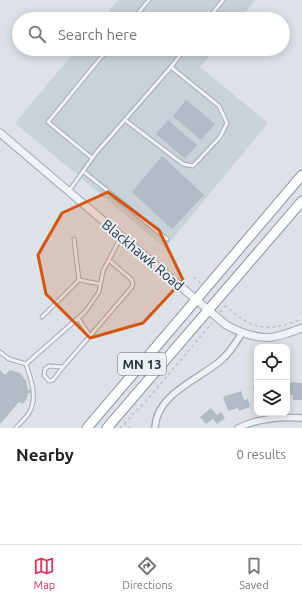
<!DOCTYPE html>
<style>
:root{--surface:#fff;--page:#f6f6f6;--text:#202124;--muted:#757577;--line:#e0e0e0;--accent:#dd315b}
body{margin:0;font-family:Ubuntu,sans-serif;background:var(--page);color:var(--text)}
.controls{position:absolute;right:12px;bottom:12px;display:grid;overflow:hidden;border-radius:8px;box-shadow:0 2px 10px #0003}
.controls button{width:36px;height:36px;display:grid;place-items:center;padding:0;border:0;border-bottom:1px solid var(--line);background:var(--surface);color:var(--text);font:20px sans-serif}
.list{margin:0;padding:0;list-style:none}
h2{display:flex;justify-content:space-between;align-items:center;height:52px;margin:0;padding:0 16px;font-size:17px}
h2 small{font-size:13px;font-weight:400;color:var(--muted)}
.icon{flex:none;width:22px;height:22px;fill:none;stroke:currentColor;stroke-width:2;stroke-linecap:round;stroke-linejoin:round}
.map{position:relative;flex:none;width:302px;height:428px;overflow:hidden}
.search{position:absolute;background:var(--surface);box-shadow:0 2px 10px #0003;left:12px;right:12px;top:12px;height:44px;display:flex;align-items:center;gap:10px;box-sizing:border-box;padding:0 14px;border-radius:22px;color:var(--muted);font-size:15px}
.sheet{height:116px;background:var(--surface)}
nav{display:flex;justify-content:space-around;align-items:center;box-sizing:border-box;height:56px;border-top:1px solid var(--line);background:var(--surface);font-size:11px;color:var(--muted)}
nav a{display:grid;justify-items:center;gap:2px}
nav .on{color:var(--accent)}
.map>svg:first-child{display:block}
.built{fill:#c9d1da}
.building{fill:#b2bbc5}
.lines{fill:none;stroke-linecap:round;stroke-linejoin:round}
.service-casing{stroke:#a1a9b2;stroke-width:5}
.minor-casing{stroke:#a1a9b2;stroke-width:8}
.tertiary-casing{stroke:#a1a9b2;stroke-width:9}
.trunk-casing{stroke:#8190a0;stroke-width:11}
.path{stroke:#bac0c6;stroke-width:1.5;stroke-dasharray:3 3;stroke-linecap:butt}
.service{stroke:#eff2f6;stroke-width:3}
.minor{stroke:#eff2f6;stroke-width:5.5}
.tertiary{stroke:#eff2f6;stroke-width:7}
.trunk{stroke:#fff;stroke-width:9}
.marked{fill:#d45511;fill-opacity:0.2;stroke:#d45511;stroke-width:3;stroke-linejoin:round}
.labels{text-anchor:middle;stroke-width:4;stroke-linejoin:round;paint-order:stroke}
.shield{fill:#ebf0f5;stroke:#606a76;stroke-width:1}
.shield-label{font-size:13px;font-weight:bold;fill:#24313f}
.street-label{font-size:14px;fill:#24313f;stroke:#ebf0f5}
</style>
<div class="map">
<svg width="302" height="428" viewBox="0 0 302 428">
<rect width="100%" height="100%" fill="#dce2e8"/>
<g class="built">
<path d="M118 0H255L240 19H102Z"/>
<path d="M77 49H215L200 67 268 123 165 248 15 123Z"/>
</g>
<g class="building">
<path d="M186 100 215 124 201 140 173 116Z"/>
<path d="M168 120 197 145 185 159 156 134Z"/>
<path d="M162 156 204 195 172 229 132 192Z"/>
<path d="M0 370 5 375 10 370 20 373 26 381 28 390H31V393H28L27 398 23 404 19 402 0 424Z"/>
<path d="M287 382 302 383V400H293V395H287Z"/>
<path d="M253 387H257V401H255Z"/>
<path d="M241 391 244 400 248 399 250 407 239 411 238 408 228 411 223 397Z"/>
<path d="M211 408 217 415 221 412 225 418 217 424 213 419 206 424 200 417Z"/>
</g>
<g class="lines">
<defs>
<g id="service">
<path d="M133 19 149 0"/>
<path d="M208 19 223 0"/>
<path d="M171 67 185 49"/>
<path d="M92 158 48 122 108 49"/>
<path d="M83 171 167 239"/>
<path d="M69 191 96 153 171 67 219 106 227 123 220 137 193 166 183 164 125 120"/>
<path d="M74 239 79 280"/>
<path d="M42 317 79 280 100 284"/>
<path d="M78 318 90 336 132 287 133 283 131 279 109 260"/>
<path d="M0 352 9 359 26 364 85 312 99 292 103 271 121 237"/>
<path d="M63 367 53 380 49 381 44 375 45 369 49 366 63 367 90 336"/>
<path d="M16 428C20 423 25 419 29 413 38 398 31 379 26 364"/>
</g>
<g id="minor">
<path d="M155 428C156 395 197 380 219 362 229 354 235 344 242 333"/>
<path d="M238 428C259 418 279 416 302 418"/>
</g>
<path id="tertiary" d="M0 133 226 325C241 333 260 341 278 336 286 334 294 331 302 328"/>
<g id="trunk">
<path d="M87 428 302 175"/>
<path d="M107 428 302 201"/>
</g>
</defs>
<use href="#service" class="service-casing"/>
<use href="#minor" class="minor-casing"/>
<use href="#tertiary" class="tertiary-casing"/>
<use href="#trunk" class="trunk-casing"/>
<g class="path">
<path d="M194 277 200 283"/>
<path d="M225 305C252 331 268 332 302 319"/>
<path d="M220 312 225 306"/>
<path d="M124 423 130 428"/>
<path d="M120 428 146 401 212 323"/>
</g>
<use href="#service" class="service"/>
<use href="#minor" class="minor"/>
<use href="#tertiary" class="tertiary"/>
<use href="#trunk" class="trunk"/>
</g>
<path class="marked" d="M108 192 159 230 183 280 143 323 90 338 46 294 38 255 62 213Z"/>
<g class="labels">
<rect class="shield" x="118" y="353" width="48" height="22" rx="3"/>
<g class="shield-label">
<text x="142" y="369">MN 13</text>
</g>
<g class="street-label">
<text transform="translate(143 255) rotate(40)" y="5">Blackhawk Road</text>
</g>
</g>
</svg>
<div class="controls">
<button><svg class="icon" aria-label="locate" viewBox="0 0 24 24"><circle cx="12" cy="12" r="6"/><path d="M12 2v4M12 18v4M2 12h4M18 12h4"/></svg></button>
<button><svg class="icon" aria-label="layers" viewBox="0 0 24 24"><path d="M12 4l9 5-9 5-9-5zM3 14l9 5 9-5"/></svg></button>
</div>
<div class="search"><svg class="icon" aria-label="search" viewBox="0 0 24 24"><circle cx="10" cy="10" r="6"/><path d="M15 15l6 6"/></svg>Search here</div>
</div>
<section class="sheet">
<h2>Nearby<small>0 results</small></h2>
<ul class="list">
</ul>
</section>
<nav>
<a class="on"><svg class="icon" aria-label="map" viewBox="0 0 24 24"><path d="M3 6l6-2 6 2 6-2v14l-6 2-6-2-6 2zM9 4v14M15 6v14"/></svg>Map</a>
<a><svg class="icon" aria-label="directions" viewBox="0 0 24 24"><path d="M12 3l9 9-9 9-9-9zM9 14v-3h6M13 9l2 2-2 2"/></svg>Directions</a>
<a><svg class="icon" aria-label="saved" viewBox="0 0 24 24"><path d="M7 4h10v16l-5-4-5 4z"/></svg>Saved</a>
</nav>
